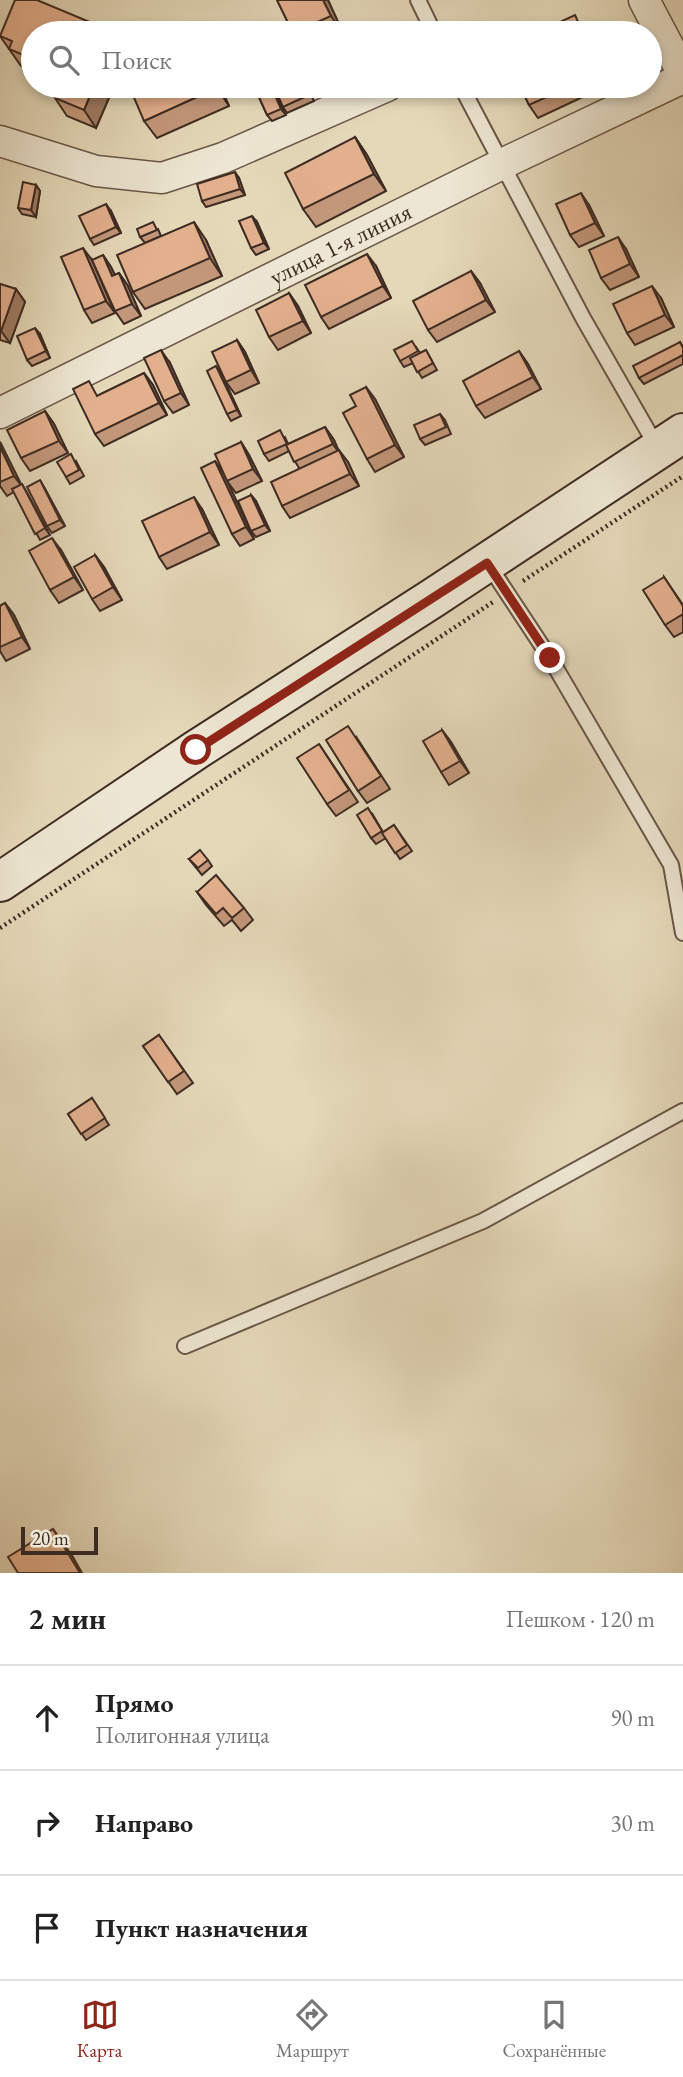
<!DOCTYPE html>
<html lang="ru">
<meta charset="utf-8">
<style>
:root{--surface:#fff;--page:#f6f6f6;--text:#222;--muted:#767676;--line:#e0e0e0;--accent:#8f2418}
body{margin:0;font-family:"EB Garamond",serif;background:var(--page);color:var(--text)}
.scale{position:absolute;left:21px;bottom:18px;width:77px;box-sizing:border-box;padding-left:7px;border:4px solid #3e2c23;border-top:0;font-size:19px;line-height:24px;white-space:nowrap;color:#3e2c23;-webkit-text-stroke:5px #ede6d2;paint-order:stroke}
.stop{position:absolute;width:21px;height:21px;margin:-16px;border:5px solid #8f2418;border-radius:50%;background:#fff}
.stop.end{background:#8f2418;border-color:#fff;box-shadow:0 2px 7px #0008}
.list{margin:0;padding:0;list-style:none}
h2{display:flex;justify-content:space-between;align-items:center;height:91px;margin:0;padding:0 28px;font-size:30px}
h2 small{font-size:23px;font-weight:400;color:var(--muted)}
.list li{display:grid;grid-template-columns:46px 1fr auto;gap:21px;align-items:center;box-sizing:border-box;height:105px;padding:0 28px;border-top:2px solid var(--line)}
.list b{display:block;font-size:26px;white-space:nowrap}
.list p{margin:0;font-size:23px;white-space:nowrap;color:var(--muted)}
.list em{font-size:23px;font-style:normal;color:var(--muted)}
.icon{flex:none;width:38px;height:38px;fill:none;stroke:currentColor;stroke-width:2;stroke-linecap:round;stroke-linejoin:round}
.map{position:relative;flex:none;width:683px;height:1573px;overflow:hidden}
.search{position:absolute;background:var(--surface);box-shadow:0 4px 10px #0003;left:21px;right:21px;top:21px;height:77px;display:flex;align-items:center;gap:18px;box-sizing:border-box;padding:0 24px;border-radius:38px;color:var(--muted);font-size:26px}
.sheet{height:406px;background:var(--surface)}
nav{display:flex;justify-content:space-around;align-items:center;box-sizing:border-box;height:98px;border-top:2px solid var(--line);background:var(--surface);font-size:19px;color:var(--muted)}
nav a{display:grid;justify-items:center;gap:4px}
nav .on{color:var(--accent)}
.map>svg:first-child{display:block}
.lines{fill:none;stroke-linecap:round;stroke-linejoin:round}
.lane-casing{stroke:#685748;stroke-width:18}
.street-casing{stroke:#685748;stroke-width:33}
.secondary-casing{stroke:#3e2c23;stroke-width:42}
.path{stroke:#3e2c23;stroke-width:4.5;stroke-dasharray:2 3.5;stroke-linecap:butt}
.lane{stroke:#ede6d2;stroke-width:14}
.street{stroke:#ede6d2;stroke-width:30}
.secondary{stroke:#ede6d2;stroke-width:38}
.wall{fill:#c3977a;stroke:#3e2c23;stroke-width:2}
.shaded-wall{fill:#9f7b63;stroke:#3e2c23;stroke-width:2}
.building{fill:#e3b08e;stroke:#3e2c23;stroke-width:2}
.route{stroke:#8f2418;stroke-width:9}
.labels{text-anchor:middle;stroke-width:5;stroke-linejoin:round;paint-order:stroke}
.street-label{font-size:24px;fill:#3e2c23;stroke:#ede6d2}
</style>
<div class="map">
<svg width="683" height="1573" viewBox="0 0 683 1573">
<rect width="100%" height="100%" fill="#e4d8b9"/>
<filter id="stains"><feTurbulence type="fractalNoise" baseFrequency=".00286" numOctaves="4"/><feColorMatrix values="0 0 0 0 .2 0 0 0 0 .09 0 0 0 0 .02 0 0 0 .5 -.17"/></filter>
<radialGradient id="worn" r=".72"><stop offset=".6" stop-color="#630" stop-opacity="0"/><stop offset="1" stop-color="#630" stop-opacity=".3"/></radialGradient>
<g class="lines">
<defs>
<g id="lane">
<path d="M418 0 434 33"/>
<path d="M461 86 583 318 657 447"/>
<path d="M488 564 550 658 671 865 683 933"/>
<path d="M185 1346 483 1221 683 1111"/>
</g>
<g id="street">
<path d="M644 0 683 74"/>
<path d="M0 141 96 171 162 178 223 158 387 86"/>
<path id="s1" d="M0 413 502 164 683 78"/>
</g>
<path id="secondary" d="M0 882 196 750 433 598 683 433"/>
</defs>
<use href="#lane" class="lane-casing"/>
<use href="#street" class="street-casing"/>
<use href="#secondary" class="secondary-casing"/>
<g class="path">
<path d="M523 581 683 476"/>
<path d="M0 928 493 602"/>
</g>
<use href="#lane" class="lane"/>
<use href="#street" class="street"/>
<use href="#secondary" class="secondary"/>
</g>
<g class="wall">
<path d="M277 0H328L343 33H293Z"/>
<path d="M33 33V72L21 66 0 36Z"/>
<path d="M114 86 96 128 67 116 55 98Z"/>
<path d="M220 86 229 106 157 138 144 121Z"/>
<path d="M254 86H272L286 115 272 121 267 115Z"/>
<path d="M273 86H307L314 101 287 113 283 107Z"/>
<path d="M520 86H582L587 95 538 118 529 105Z"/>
<path d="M355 137 367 155 386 191 316 227 303 209Z"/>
<path d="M239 178 245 195 206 207 202 201Z"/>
<path d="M36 185 40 191 36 217 22 214 18 208Z"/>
<path d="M589 205 604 236 579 247 570 235Z"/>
<path d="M111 211 121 233 94 245 90 239Z"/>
<path d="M257 222 269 249 256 255 251 248Z"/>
<path d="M158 229 161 236 145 243 140 237Z"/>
<path d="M206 240 222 276 145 309 133 292Z"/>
<path d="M626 249 639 277 610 290 601 278Z"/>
<path d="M103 255 111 267 115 275 119 273 128 286 141 316 124 324 115 311Z"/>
<path d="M92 260 115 313 92 323 84 310Z"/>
<path d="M376 266 391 298 329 329 321 317Z"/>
<path d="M471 271 480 283 495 312 437 342 428 330Z"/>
<path d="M0 284 16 289 25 302 10 343 0 340Z"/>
<path d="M289 293 298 306 311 333 278 350 269 337Z"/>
<path d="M661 298 674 327 635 345 627 333Z"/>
<path d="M40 334 50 358 32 366 27 360Z"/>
<path d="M237 340 245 352 259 383 235 394 226 382Z"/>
<path d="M680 342 683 347V364L644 384 639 378Z"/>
<path d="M416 347 420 353 426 350 437 370 422 378 413 363 404 367 400 361Z"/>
<path d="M519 351 528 364 541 389 485 418 476 406Z"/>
<path d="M170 363 189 405 173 413 164 401Z"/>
<path d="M144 373 153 385 167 415 104 446 95 434 99 395Z"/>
<path d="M221 373 241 416 231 421 227 414Z"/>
<path d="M366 387 375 399 404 457 375 472 367 459 356 406Z"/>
<path d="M45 411 54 424 68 453 30 471 21 458Z"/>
<path d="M440 414 445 420 451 434 425 445 420 439Z"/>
<path d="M325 427 334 440 338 450 348 462 359 486 290 518 282 506 299 468 289 451 269 461 264 454 285 437 288 444Z"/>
<path d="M0 442 21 485 26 491 50 535 40 540 14 492 7 496 0 486Z"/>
<path d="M241 442 249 455 262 481 236 493 227 481Z"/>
<path d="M76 461 84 476 70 484 66 477Z"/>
<path d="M215 461 224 474 254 539 240 546 232 534Z"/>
<path d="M44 487 65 526 52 533 47 526Z"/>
<path d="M251 495 256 501 270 531 256 537 251 531Z"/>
<path d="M202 509 219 545 167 569 159 557Z"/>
<path d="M61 550 83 590 59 603 50 590Z"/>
<path d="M95 555 104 567 122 600 100 611 92 599Z"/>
<path d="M664 577 683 605V632L674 637 665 625Z"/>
<path d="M5 603 14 615 30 649 6 661 0 651V606Z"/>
<path d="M442 730 451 742 469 773 449 785 441 772Z"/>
<path d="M357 738 390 789 367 803 358 791Z"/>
<path d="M319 744 358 802 336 816 327 804Z"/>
<path d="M373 815 383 832 394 825 412 851 400 859 386 838 376 844 371 838Z"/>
<path d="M189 859 208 860 212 866 202 875Z"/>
<path d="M197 892 244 908 253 920 241 931 232 920 224 926 206 905Z"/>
<path d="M159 1035 193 1083 177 1094 143 1046Z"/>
<path d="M92 1098 109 1125 86 1140 68 1114Z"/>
</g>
<g class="shaded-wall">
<path d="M323 0H328L343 33 331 16Z"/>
<path d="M94 86H114L96 128 84 110Z"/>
<path d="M216 86H220L229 106 217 88Z"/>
<path d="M271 86H272L286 115 281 109Z"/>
<path d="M355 137 367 155 386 191 374 174Z"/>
<path d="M235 172 239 178 245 195 240 189Z"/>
<path d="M36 185 40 191 36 217 31 210Z"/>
<path d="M581 193 589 205 604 236 595 223Z"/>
<path d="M106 204 111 211 121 233 116 227Z"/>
<path d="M252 216 257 222 269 249 264 243Z"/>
<path d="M194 222 206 240 222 276 210 258Z"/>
<path d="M618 237 626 249 639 277 630 264Z"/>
<path d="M83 248 92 260 115 313 106 301Z"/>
<path d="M367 254 376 266 391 298 383 286Z"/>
<path d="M103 255 111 267 121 289 112 276Z"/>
<path d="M471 271 480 283 495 312 486 300Z"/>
<path d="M119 273 128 286 141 316 132 304Z"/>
<path d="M652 286 661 298 674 327 665 315Z"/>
<path d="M16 289 25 302 10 343 1 331Z"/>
<path d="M289 293 298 306 311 333 303 321Z"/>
<path d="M35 328 40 334 50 358 46 351Z"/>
<path d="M237 340 245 352 259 383 251 370Z"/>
<path d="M161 350 170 363 189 405 181 393Z"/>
<path d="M519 351 528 364 541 389 533 377Z"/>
<path d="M216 366 221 373 241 416 237 410Z"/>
<path d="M144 373 153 385 167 415 159 403Z"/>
<path d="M366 387 375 399 404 457 395 445Z"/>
<path d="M45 411 54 424 68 453 59 441Z"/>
<path d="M325 427 334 440 341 456 333 444Z"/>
<path d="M0 442 23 488 14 476 0 447Z"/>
<path d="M241 442 249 455 262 481 253 469Z"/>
<path d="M339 450 348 462 359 486 350 474Z"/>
<path d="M215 461 224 474 254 539 246 527Z"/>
<path d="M40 480 44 487 65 526 60 520Z"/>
<path d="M22 484 26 491 50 535 45 528Z"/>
<path d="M251 495 256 501 270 531 265 525Z"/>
<path d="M194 497 202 509 219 545 210 532Z"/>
<path d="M52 538 61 550 83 590 74 577Z"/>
<path d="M95 555 104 567 122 600 113 587Z"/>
<path d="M5 603 14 615 30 649 22 637Z"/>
<path d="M442 730 451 742 469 773 460 761Z"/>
<path d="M53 1529 73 1557 82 1573H80Z"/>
</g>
<g class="building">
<path d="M15 0H37L116 33H33V59L9 49 12 41 0 36Z"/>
<path d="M277 0H323L331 16 293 33Z"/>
<path d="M575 15 583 33H567L562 21Z"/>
<path d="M361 25 365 33H344Z"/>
<path d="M533 26 536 33H516Z"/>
<path d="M60 86H94L84 110 55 98Z"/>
<path d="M129 86H216L217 88 144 121Z"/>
<path d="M254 86H271L281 109 267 115Z"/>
<path d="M276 86H305L309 95 283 107 274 87Z"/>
<path d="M520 86H571L529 105Z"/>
<path d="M355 137 374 174 303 209 285 173Z"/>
<path d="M235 172 240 189 202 201 197 184Z"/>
<path d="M23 182 36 185 31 210 18 208Z"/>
<path d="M581 193 595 223 570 235 556 204Z"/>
<path d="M106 204 116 227 90 239 79 216Z"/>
<path d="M252 216 264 243 251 248 239 221Z"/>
<path d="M153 222 157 230 140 237 137 229Z"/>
<path d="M194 222 210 258 133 292 117 255Z"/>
<path d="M618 237 630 264 601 278 589 250Z"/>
<path d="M83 248 106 301 84 310 61 257Z"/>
<path d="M367 254 383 286 321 317 305 285Z"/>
<path d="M103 255 112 276 119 273 132 304 115 311 92 260Z"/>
<path d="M471 271 486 300 428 330 413 301Z"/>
<path d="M0 284 16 289 1 331H0Z"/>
<path d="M652 286 665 315 627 333 613 304Z"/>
<path d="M289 293 303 321 269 337 256 310Z"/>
<path d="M35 328 46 351 27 360 17 336Z"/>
<path d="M237 340 251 370 226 382 212 352Z"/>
<path d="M412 341 418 351 400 361 394 350Z"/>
<path d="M680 342 683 348V355L639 378 633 366Z"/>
<path d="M161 350 181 393 164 401 144 358Z"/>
<path d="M426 350 433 363 417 372 410 358Z"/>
<path d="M519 351 533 377 476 406 463 381Z"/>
<path d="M216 366 237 410 227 414 207 371Z"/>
<path d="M144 373 159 403 95 434 73 389 89 381 97 396Z"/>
<path d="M366 387 395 445 367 459 343 413 356 406 350 395Z"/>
<path d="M45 411 59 441 21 458 7 430Z"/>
<path d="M440 414 446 427 420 439 414 425Z"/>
<path d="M325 427 333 444 294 462 286 445Z"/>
<path d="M280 430 287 444 264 454 258 441Z"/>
<path d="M241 442 253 469 227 481 215 454Z"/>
<path d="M0 447 14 476 0 482Z"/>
<path d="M339 450 350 474 282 506 271 482Z"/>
<path d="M71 454 79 470 66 477 57 462Z"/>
<path d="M215 461 246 527 232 534 201 468Z"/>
<path d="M40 480 60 520 47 526 27 487Z"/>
<path d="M22 484 45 528 35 534 12 489Z"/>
<path d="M251 495 265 525 251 531 238 501Z"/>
<path d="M194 497 210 532 159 557 142 521Z"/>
<path d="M52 538 74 577 50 590 29 551Z"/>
<path d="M95 555 113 587 92 599 74 567Z"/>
<path d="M664 577 683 606V614L665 625 643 590Z"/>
<path d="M5 603 22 637 0 647V606Z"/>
<path d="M348 726 381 776 358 791 326 740Z"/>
<path d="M442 730 460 761 441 772 423 741Z"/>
<path d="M319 744 349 790 327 804 297 758Z"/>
<path d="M368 808 382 831 371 838 357 815Z"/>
<path d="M394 825 407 845 395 853 382 833Z"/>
<path d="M200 850 208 860 198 868 189 859Z"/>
<path d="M216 875 244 908 232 918 223 908 216 914 197 892Z"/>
<path d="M159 1035 184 1071 168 1082 143 1046Z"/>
<path d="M92 1098 105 1118 81 1134 68 1114Z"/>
<path d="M53 1529 80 1573H18L8 1557Z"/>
</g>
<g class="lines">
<path class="route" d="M196 750 487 563 550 658"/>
</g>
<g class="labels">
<g class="street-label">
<text dy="8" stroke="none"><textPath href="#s1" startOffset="380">улица 1-я линия</textPath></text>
</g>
</g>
<rect width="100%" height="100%" filter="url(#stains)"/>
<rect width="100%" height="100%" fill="url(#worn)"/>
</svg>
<div class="scale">20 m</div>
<div class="stop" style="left:196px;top:750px"></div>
<div class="stop end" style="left:550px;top:658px"></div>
<div class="search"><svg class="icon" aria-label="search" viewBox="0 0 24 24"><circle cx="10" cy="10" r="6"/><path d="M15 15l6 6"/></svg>Поиск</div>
</div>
<section class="sheet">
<h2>2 мин<small>Пешком · 120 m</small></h2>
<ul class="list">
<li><svg class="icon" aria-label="ahead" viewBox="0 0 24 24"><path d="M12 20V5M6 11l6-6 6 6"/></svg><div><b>Прямо</b><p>Полигонная улица</p></div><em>90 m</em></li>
<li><svg class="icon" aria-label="right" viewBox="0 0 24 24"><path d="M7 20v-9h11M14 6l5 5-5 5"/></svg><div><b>Направо</b></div><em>30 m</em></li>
<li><svg class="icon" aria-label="arrive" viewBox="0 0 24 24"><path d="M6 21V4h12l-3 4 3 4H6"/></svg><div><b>Пункт назначения</b></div></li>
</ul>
</section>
<nav>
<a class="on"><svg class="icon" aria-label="map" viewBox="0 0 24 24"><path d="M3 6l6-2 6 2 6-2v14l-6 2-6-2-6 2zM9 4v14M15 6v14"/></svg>Карта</a>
<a><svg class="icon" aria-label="directions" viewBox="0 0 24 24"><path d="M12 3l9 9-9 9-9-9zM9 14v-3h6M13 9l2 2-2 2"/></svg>Маршрут</a>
<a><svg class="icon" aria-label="saved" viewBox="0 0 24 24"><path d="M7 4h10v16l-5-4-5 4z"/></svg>Сохранённые</a>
</nav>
